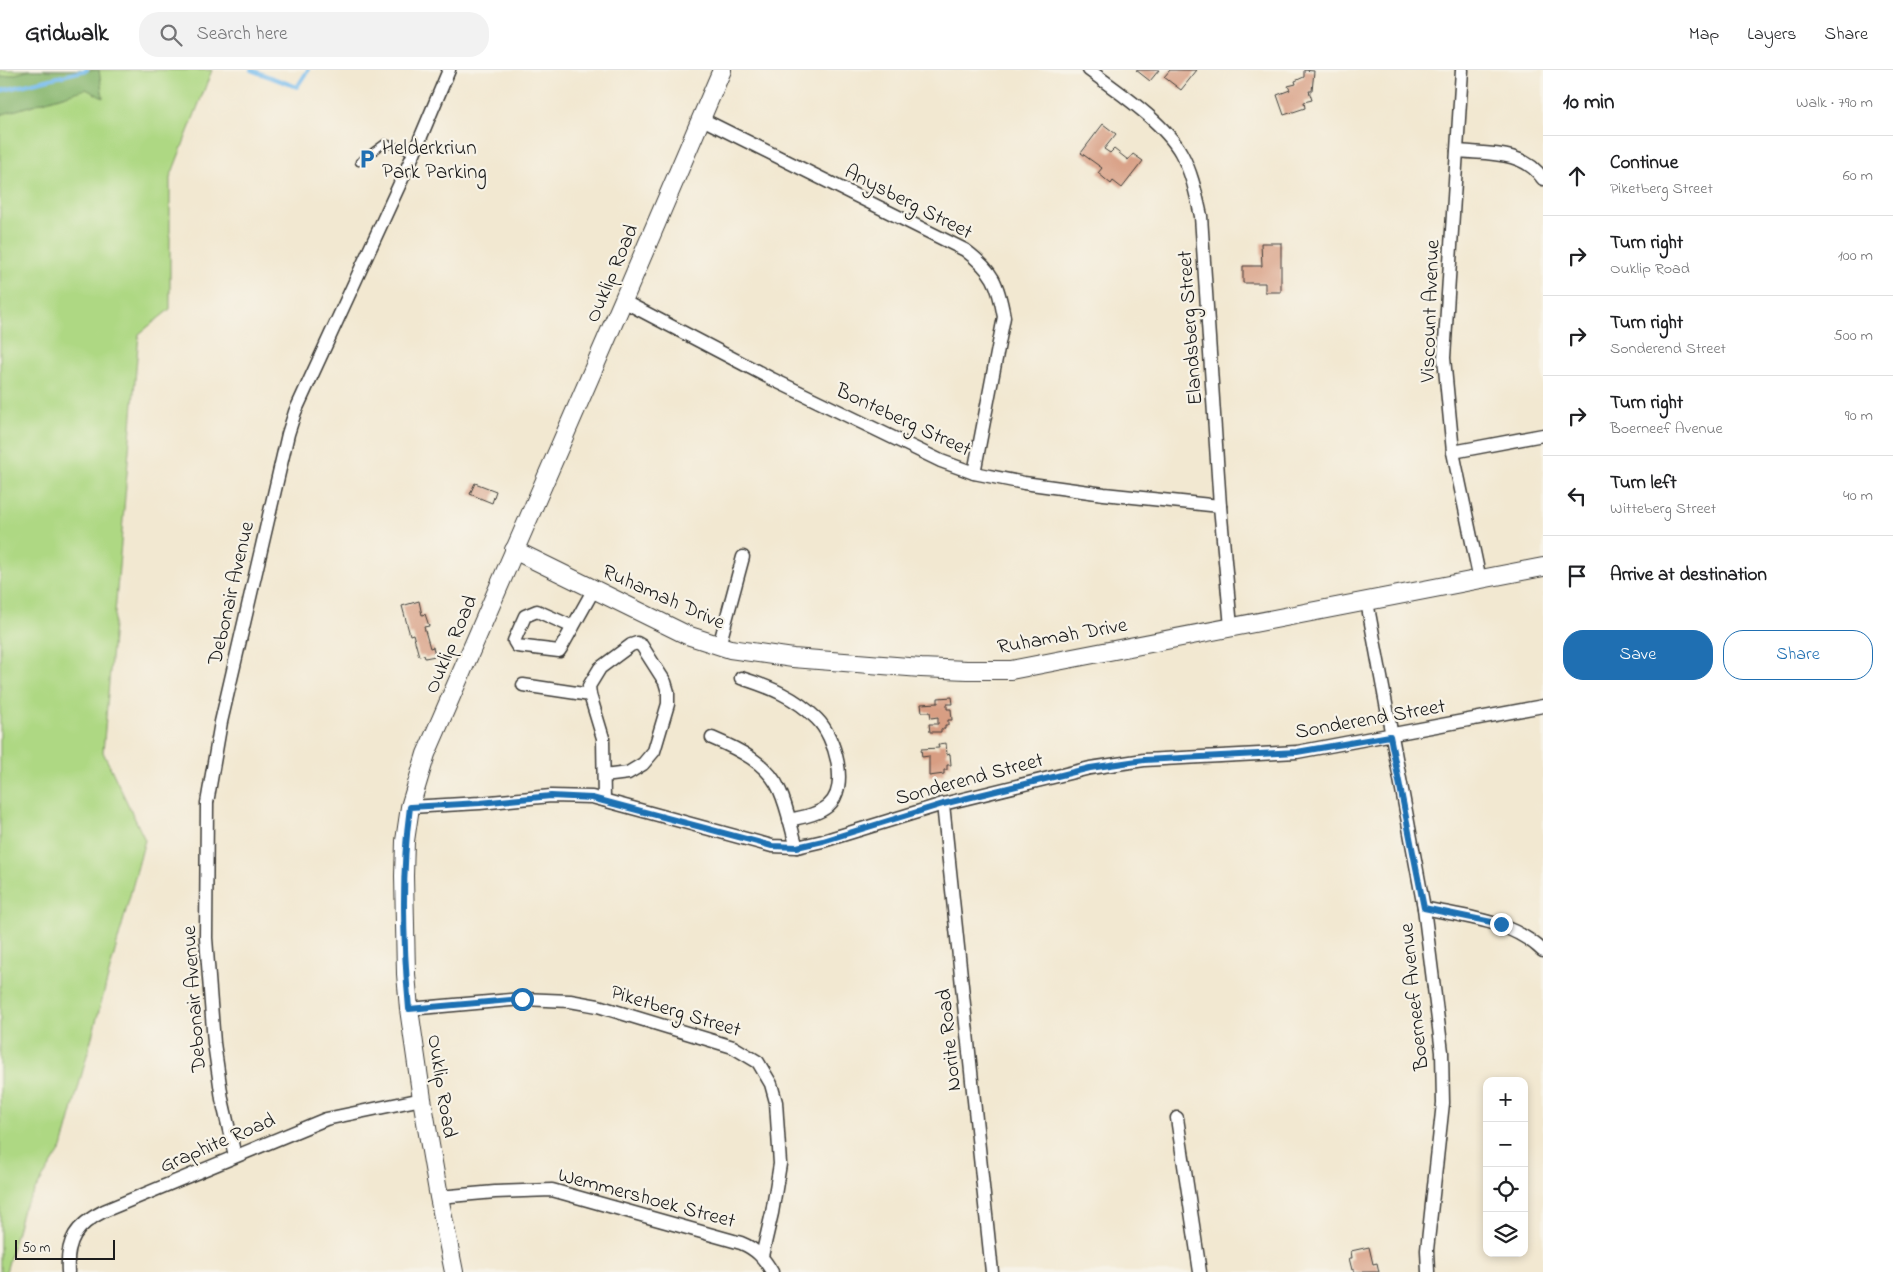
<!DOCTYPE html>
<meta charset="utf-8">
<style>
:root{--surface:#fff;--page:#f2f2f2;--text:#202124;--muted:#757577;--line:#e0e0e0;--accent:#1f6fb2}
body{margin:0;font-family:"Indie Flower",sans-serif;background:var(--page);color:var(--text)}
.controls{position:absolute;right:15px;bottom:15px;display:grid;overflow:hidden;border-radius:10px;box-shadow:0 2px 8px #0003}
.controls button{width:45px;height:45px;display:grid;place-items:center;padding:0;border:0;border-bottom:1px solid var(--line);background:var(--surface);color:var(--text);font:25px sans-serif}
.scale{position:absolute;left:15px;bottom:12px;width:100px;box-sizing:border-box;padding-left:5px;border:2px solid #1c1c1c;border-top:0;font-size:14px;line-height:18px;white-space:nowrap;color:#1c1c1c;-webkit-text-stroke:4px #f7f3e8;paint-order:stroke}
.stop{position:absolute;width:15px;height:15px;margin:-11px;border:4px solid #1f6fb2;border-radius:50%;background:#fff}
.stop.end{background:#1f6fb2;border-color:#fff;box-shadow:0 1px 5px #0008}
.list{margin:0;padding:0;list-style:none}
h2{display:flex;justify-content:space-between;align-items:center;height:65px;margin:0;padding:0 20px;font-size:21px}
h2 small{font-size:16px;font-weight:400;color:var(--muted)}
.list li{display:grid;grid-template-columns:32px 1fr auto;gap:15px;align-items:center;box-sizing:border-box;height:80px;padding:0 20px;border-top:1px solid var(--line)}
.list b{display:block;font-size:19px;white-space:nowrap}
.list p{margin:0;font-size:16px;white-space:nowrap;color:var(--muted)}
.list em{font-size:16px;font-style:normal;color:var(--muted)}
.actions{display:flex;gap:10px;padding:15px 20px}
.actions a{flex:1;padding:11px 0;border:1px solid var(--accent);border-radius:20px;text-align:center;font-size:18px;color:var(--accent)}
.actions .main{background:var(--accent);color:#fff}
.icon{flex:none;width:28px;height:28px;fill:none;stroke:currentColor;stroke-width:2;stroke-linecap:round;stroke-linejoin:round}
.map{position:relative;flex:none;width:1543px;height:1202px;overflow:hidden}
header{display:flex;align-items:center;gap:30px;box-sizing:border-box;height:70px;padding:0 25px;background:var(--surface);border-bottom:1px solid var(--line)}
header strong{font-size:24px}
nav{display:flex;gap:28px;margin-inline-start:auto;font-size:18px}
.search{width:350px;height:45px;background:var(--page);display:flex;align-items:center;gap:12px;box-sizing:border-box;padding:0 18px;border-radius:20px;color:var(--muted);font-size:19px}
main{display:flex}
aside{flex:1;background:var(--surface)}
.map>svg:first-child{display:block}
.green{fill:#aed883;stroke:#657a50}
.forest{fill:#8ab871;stroke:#536a46}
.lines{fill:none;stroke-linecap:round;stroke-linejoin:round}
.stream{stroke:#78bdef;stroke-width:4}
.building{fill:#d89e83}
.lane-casing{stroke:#3c3b37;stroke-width:9}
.street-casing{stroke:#3c3b37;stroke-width:15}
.secondary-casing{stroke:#3c3b37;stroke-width:20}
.lane{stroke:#fff;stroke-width:6}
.street{stroke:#fff;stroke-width:12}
.secondary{stroke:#fff;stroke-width:18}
.route{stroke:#1f6fb2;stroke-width:6}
.labels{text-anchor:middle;stroke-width:4.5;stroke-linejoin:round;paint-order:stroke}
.poi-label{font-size:21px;fill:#1c1c1c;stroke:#f7f3e8;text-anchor:start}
.street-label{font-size:21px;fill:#1c1c1c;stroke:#f7f3e8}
</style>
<header>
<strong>Gridwalk</strong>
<div class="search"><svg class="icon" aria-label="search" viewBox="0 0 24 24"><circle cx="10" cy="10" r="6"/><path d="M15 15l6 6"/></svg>Search here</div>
<nav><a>Map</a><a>Layers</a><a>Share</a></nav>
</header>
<main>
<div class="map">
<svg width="1543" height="1202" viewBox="0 0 1543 1202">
<rect width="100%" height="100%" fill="#f7f3e8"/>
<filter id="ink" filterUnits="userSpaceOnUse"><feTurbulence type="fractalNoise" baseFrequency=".02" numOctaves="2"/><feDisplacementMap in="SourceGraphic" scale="10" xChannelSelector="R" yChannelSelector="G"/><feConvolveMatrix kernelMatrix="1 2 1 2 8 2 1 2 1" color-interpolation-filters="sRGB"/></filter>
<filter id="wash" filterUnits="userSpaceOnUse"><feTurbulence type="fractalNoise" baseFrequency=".0096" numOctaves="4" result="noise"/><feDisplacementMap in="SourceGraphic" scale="20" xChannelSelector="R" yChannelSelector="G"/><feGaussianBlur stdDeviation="1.12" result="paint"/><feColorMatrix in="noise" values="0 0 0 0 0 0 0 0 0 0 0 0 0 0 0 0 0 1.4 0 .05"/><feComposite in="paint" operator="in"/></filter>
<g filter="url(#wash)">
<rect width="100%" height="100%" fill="#f2e8d1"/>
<path class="green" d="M0 0H212L170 108V239L139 264 103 682 145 770 62 1078 23 1139 6 1202H0Z"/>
<path class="forest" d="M31 0H99L103 28 86 19 0 45V7L7 6Z"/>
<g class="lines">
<g class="stream">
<path d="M251 0 297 17 308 0"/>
<path d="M0 21 87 0"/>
</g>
</g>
<g id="blocks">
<g class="building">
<path d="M1136 0H1159L1150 11Z"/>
<path d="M1170 0H1197L1181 20 1164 7Z"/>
<path d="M1304 0 1314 1 1312 21H1309L1312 30 1304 32 1305 38 1284 45 1277 25 1290 20 1288 16 1296 14 1295 11 1304 7Z"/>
<path d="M1103 54 1116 64 1104 79 1110 83 1114 79 1128 90 1133 84 1143 91 1122 118 1113 111 1111 114 1098 103 1102 98 1081 83Z"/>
<path d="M1261 173H1281V222H1265V213H1243V196H1262Z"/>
<path d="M475 413 496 421 492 433 470 424Z"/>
<path d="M419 531 422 545 425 544 429 556 424 557 430 578 433 577 435 586 425 588 424 585 419 586 413 564 410 565 402 536Z"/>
<path d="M952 627 953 634H947V639H951L952 650H948V655H945V659H941V662H930L929 654H938V647L931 648 930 642H922L921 634 938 633V628Z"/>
<path d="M946 673 947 685 950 684 951 695H947V700H944V704L929 706V686L922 687 921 679 939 678 938 674Z"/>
<path d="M1369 1177 1373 1194 1377 1193 1379 1202H1354V1199L1352 1200 1349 1188H1352L1351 1181Z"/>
</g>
</g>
</g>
<g filter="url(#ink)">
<use href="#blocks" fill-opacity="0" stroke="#3c3b37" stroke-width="1"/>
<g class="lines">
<defs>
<path id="lane" d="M359 92 385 73 414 83"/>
<g id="street">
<path d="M1089 0C1117 21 1164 52 1181 83 1192 103 1196 124 1201 146L1220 436 1231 557"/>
<path d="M1462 0 1444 288 1453 382 1480 510"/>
<path d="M702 49 965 180C993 201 998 213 1004 247L974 403"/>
<path d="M1457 81C1487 84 1524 80 1543 109"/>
<path d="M623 231 772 309 941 391 974 403 1024 413 1104 424 1220 436"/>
<path d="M1453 382 1543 365"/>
<path d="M1367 532 1424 838 1442 982 1443 1033 1427 1180 1428 1202"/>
<path d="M573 557 537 541 525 546 514 571 517 576 559 581 561 578 594 519"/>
<path d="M719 576 743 487"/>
<path d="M741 608C770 617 795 627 817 649 835 667 850 717 828 736 817 745 802 747 789 750"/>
<path d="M523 615 590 625"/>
<path d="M712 668C738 679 768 693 780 721 788 739 791 759 797 777"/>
<path d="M604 730 603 668 590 625 589 616 600 598 631 575 637 573 642 576 665 612 668 622V634L654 681 643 694 628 703 604 706"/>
<path d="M943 734 992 1202"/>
<path d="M410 737 480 733 551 726 592 727 772 776 797 777 823 771 943 734 1090 698 1144 690 1297 682 1543 636"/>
<path d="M1424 838C1465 847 1511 850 1543 881"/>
<path d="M409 939 522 929 570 931 598 936 733 977 758 992 771 1014 776 1032 780 1094 772 1143 762 1186"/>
<path d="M1177 1048 1200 1202"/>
<path d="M235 1086 222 1029 214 973 206 868 207 733 221 652 288 364 295 342 414 83 449 0"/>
<path d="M439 1127 495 1122 552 1120 741 1173C756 1179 764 1188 772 1202"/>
<path d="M68 1202C66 1170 76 1155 104 1141L326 1049 422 1029"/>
</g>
<g id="secondary">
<path d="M514 480 687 565 730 579 793 588 921 598 967 600H1011L1543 497"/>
<path d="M454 1202 439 1127 422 1029 409 939 406 904 404 806 405 771 410 737 426 684 623 231 722 0"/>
</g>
</defs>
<use href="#lane" class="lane-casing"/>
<use href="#street" class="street-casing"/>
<use href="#secondary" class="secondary-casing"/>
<use href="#lane" class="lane"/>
<use href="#street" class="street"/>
<use href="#secondary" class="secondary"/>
</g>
</g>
<g class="lines" filter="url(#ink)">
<path class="route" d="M522 929 409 939C403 872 401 803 410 737L480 733 551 726 592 728 772 776 797 777 823 771 943 734 1090 698 1144 690 1297 682 1390 666 1424 838 1501 854"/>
</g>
<defs>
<symbol id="parking-bare" viewBox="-9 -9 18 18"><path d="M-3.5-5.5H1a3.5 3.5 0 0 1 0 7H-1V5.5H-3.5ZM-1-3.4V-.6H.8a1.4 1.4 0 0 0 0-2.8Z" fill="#1f6fb2" stroke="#f7f3e8" stroke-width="2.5" paint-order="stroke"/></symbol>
</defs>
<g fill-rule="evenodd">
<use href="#parking-bare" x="353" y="75" width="28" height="28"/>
</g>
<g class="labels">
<g class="poi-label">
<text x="382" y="84">Helderkriun<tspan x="382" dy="24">Park Parking</tspan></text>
</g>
<g class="street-label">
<text transform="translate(909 131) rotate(27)" y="7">Anysberg Street</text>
<text transform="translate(611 203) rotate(-67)" y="7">Ouklip Road</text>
<text transform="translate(1429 241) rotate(-88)" y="7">Viscount Avenue</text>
<text transform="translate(1189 258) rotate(-94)" y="7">Elandsberg Street</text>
<text transform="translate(904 349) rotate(25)" y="7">Bonteberg Street</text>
<text transform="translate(230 523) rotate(-77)" y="7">Debonair Avenue</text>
<text transform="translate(664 526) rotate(24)" y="7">Ruhamah Drive</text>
<text transform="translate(1062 565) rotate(-10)" y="7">Ruhamah Drive</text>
<text transform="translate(450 574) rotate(-67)" y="7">Ouklip Road</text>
<text transform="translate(1370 648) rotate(-10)" y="7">Sonderend Street</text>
<text transform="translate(969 708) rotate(-15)" y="7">Sonderend Street</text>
<text transform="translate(1413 927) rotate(-96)" y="7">Boerneef Avenue</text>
<text transform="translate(193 929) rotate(-94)" y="7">Debonair Avenue</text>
<text transform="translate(676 940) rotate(17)" y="7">Piketberg Street</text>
<text transform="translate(948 970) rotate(-96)" y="7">Norite Road</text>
<text transform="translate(443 1016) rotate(81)" y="7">Ouklip Road</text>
<text transform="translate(217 1072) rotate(-23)" y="7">Graphite Road</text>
<text transform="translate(647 1127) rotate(15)" y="7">Wemmershoek Street</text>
</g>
</g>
</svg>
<div class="controls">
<button>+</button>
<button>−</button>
<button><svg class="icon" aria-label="locate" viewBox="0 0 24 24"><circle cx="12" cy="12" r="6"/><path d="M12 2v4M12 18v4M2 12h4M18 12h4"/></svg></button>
<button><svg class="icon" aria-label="layers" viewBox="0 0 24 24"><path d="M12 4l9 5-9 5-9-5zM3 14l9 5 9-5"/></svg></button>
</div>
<div class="scale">50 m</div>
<div class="stop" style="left:522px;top:929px"></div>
<div class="stop end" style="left:1501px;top:854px"></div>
</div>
<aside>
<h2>10 min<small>Walk · 790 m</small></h2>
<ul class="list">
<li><svg class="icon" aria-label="ahead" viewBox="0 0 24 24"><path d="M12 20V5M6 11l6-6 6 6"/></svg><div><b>Continue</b><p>Piketberg Street</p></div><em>60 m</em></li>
<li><svg class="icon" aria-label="right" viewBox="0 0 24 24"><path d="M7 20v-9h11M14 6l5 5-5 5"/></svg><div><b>Turn right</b><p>Ouklip Road</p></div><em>100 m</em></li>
<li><svg class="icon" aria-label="right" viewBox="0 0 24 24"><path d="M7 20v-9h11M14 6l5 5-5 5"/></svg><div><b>Turn right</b><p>Sonderend Street</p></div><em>500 m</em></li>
<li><svg class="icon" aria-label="right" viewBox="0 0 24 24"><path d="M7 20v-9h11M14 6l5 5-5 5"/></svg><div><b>Turn right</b><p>Boerneef Avenue</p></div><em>90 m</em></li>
<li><svg class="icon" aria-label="left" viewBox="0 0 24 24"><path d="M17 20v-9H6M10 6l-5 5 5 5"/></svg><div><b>Turn left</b><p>Witteberg Street</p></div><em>40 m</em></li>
<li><svg class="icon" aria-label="arrive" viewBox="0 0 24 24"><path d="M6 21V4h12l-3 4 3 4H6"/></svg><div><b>Arrive at destination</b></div></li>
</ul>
<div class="actions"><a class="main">Save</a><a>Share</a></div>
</aside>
</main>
